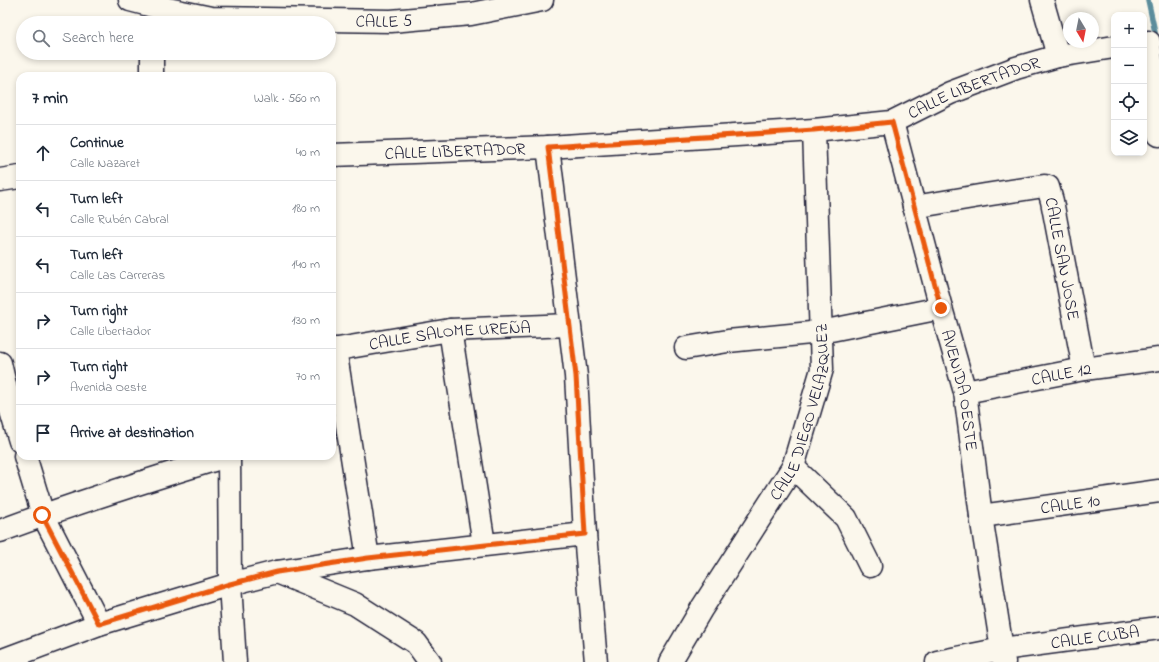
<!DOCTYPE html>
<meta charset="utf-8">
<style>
:root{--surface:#fff;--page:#f2f2f3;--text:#1f2937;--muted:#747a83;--line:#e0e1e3}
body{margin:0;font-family:"Indie Flower",sans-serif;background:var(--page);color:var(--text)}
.controls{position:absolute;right:12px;top:12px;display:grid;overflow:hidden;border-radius:8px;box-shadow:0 2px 6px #0003}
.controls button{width:36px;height:36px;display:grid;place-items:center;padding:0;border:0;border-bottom:1px solid var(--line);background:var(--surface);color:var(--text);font:20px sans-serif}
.compass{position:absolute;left:1063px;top:12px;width:36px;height:36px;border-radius:50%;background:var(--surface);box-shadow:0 2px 6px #0003;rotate:170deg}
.stop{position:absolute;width:12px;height:12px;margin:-9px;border:3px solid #ea580c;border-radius:50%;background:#fff}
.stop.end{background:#ea580c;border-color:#fff;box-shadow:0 1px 4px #0008}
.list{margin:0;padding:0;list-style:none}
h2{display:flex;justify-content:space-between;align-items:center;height:52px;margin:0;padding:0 16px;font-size:17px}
h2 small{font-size:13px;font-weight:400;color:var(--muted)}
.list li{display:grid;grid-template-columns:26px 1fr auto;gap:12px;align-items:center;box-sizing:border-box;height:56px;padding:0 16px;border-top:1px solid var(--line)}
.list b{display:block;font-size:15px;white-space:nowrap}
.list p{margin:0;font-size:13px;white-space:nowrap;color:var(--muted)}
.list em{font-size:13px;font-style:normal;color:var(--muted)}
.icon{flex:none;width:22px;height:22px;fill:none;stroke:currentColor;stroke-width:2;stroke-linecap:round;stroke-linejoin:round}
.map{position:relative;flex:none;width:1159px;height:662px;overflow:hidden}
.search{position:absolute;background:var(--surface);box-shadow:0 2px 6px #0003;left:16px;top:16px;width:320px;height:44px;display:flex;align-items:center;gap:10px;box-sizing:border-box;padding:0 14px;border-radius:22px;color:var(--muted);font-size:15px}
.panel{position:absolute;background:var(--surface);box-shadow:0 2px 6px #0003;left:16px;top:72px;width:320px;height:388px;border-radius:12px}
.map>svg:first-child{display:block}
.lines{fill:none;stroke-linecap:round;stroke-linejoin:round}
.stream{stroke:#5c8d9c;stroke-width:5.5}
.minor-casing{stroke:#22223b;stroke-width:25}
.minor{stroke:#fbf7ec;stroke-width:22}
.route{stroke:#ea580c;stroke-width:5}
.labels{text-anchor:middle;stroke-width:3.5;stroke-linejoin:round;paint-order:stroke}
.street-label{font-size:17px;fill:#22223b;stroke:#fbf7ec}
</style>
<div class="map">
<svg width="1159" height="662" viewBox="0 0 1159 662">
<rect width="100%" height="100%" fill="#fbf7ec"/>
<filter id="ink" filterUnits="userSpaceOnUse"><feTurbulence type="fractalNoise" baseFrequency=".025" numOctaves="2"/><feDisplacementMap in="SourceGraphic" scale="8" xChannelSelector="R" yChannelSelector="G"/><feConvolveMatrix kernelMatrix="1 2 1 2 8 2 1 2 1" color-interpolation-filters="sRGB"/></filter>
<g filter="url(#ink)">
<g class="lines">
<path class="stream" d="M1148 0 1155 32"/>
<defs>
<g id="minor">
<path id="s1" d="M130 0 153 6 211 18 391 21 471 14 542 0"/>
<path d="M1042 0 1058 56"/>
<path d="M1149 42 1159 135"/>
<path d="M152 76V53"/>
<path id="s2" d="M892 122 941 308 965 392 981 516 1004 662"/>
<path d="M548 147 576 376 585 534 596 662"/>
<path id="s3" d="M332 155 548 147 814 130 892 122 950 93 1016 68 1058 56 1114 47"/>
<path d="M0 180 20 177"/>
<path id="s4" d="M914 207 985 195 1044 186 1048 187 1052 201 1084 369"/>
<path d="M450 330 484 544"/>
<path d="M686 348 728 341 821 332 941 308"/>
<path d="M335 349 368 558"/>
<path id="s5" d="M332 350 450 330 569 325"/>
<path d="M0 363 11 411 20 441"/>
<path id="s6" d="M965 392 1084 369 1159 359"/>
<path d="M25 456 43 515 99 624"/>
<path d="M229 456 230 584 235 662"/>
<path d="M793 467 846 518 870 566"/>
<path id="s7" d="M981 516 1159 491"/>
<path d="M0 531C75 503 151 479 227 456"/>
<path d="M277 572 355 604 416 643 430 662"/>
<path d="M0 661 99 624 230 584 277 572 368 558 585 534"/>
<path id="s8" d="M670 662 702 608 793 467 822 369 814 130"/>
<path id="s9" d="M937 662 1002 649 1159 628"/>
</g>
</defs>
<use href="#minor" class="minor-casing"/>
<use href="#minor" class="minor"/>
</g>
</g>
<g class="lines" filter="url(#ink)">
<path class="route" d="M42 515 99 624 230 584 277 572 368 558 585 534 576 376 548 147 814 130 892 122 941 308"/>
</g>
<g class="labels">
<g class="street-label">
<text dy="6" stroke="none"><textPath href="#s1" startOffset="256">CALLE 5</textPath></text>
<text dy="6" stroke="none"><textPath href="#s3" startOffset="650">CALLE LIBERTADOR</textPath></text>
<text dy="6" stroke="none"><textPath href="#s3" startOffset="123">CALLE LIBERTADOR</textPath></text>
<text dy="6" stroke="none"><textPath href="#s4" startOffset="209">CALLE SAN JOSE</textPath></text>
<text dy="6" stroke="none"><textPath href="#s5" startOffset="119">CALLE SALOME UREÑA</textPath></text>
<text dy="6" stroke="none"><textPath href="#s6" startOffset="98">CALLE 12</textPath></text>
<text dy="6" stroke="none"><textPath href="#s2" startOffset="277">AVENIDA OESTE</textPath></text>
<text dy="6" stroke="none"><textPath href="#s8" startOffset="286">CALLE DIEGO VELAZQUEZ</textPath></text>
<text dy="6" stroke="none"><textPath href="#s7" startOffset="90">CALLE 10</textPath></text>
<text dy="6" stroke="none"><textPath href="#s9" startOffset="160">CALLE CUBA</textPath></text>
</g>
</g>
</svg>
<div class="controls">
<button>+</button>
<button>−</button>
<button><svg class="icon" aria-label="locate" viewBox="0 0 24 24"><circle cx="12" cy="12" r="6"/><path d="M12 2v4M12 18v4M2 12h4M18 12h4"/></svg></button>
<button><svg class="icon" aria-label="layers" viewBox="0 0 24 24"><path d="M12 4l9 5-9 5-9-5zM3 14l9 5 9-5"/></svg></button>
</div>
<svg class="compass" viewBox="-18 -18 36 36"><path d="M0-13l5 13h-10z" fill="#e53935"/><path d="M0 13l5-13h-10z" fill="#747a83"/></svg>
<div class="stop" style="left:42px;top:515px"></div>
<div class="stop end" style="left:941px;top:308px"></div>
<div class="search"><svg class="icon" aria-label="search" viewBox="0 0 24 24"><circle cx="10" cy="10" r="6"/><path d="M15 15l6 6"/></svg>Search here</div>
<section class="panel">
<h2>7 min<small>Walk · 560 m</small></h2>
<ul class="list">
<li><svg class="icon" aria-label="ahead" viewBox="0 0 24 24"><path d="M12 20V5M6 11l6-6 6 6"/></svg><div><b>Continue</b><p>Calle Nazaret</p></div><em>40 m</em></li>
<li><svg class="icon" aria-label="left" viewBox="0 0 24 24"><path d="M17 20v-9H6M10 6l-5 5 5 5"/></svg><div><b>Turn left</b><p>Calle Rubén Cabral</p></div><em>180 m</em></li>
<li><svg class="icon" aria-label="left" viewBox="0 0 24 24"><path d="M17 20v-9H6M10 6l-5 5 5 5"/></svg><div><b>Turn left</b><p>Calle Las Carreras</p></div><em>140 m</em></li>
<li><svg class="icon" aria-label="right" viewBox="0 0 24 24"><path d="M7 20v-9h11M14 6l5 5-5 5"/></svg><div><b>Turn right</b><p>Calle Libertador</p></div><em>130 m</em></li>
<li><svg class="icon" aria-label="right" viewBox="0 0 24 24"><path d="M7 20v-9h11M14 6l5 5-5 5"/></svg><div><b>Turn right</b><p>Avenida Oeste</p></div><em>70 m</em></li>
<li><svg class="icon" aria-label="arrive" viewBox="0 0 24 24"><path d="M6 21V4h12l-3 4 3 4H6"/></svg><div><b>Arrive at destination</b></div></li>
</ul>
</section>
</div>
